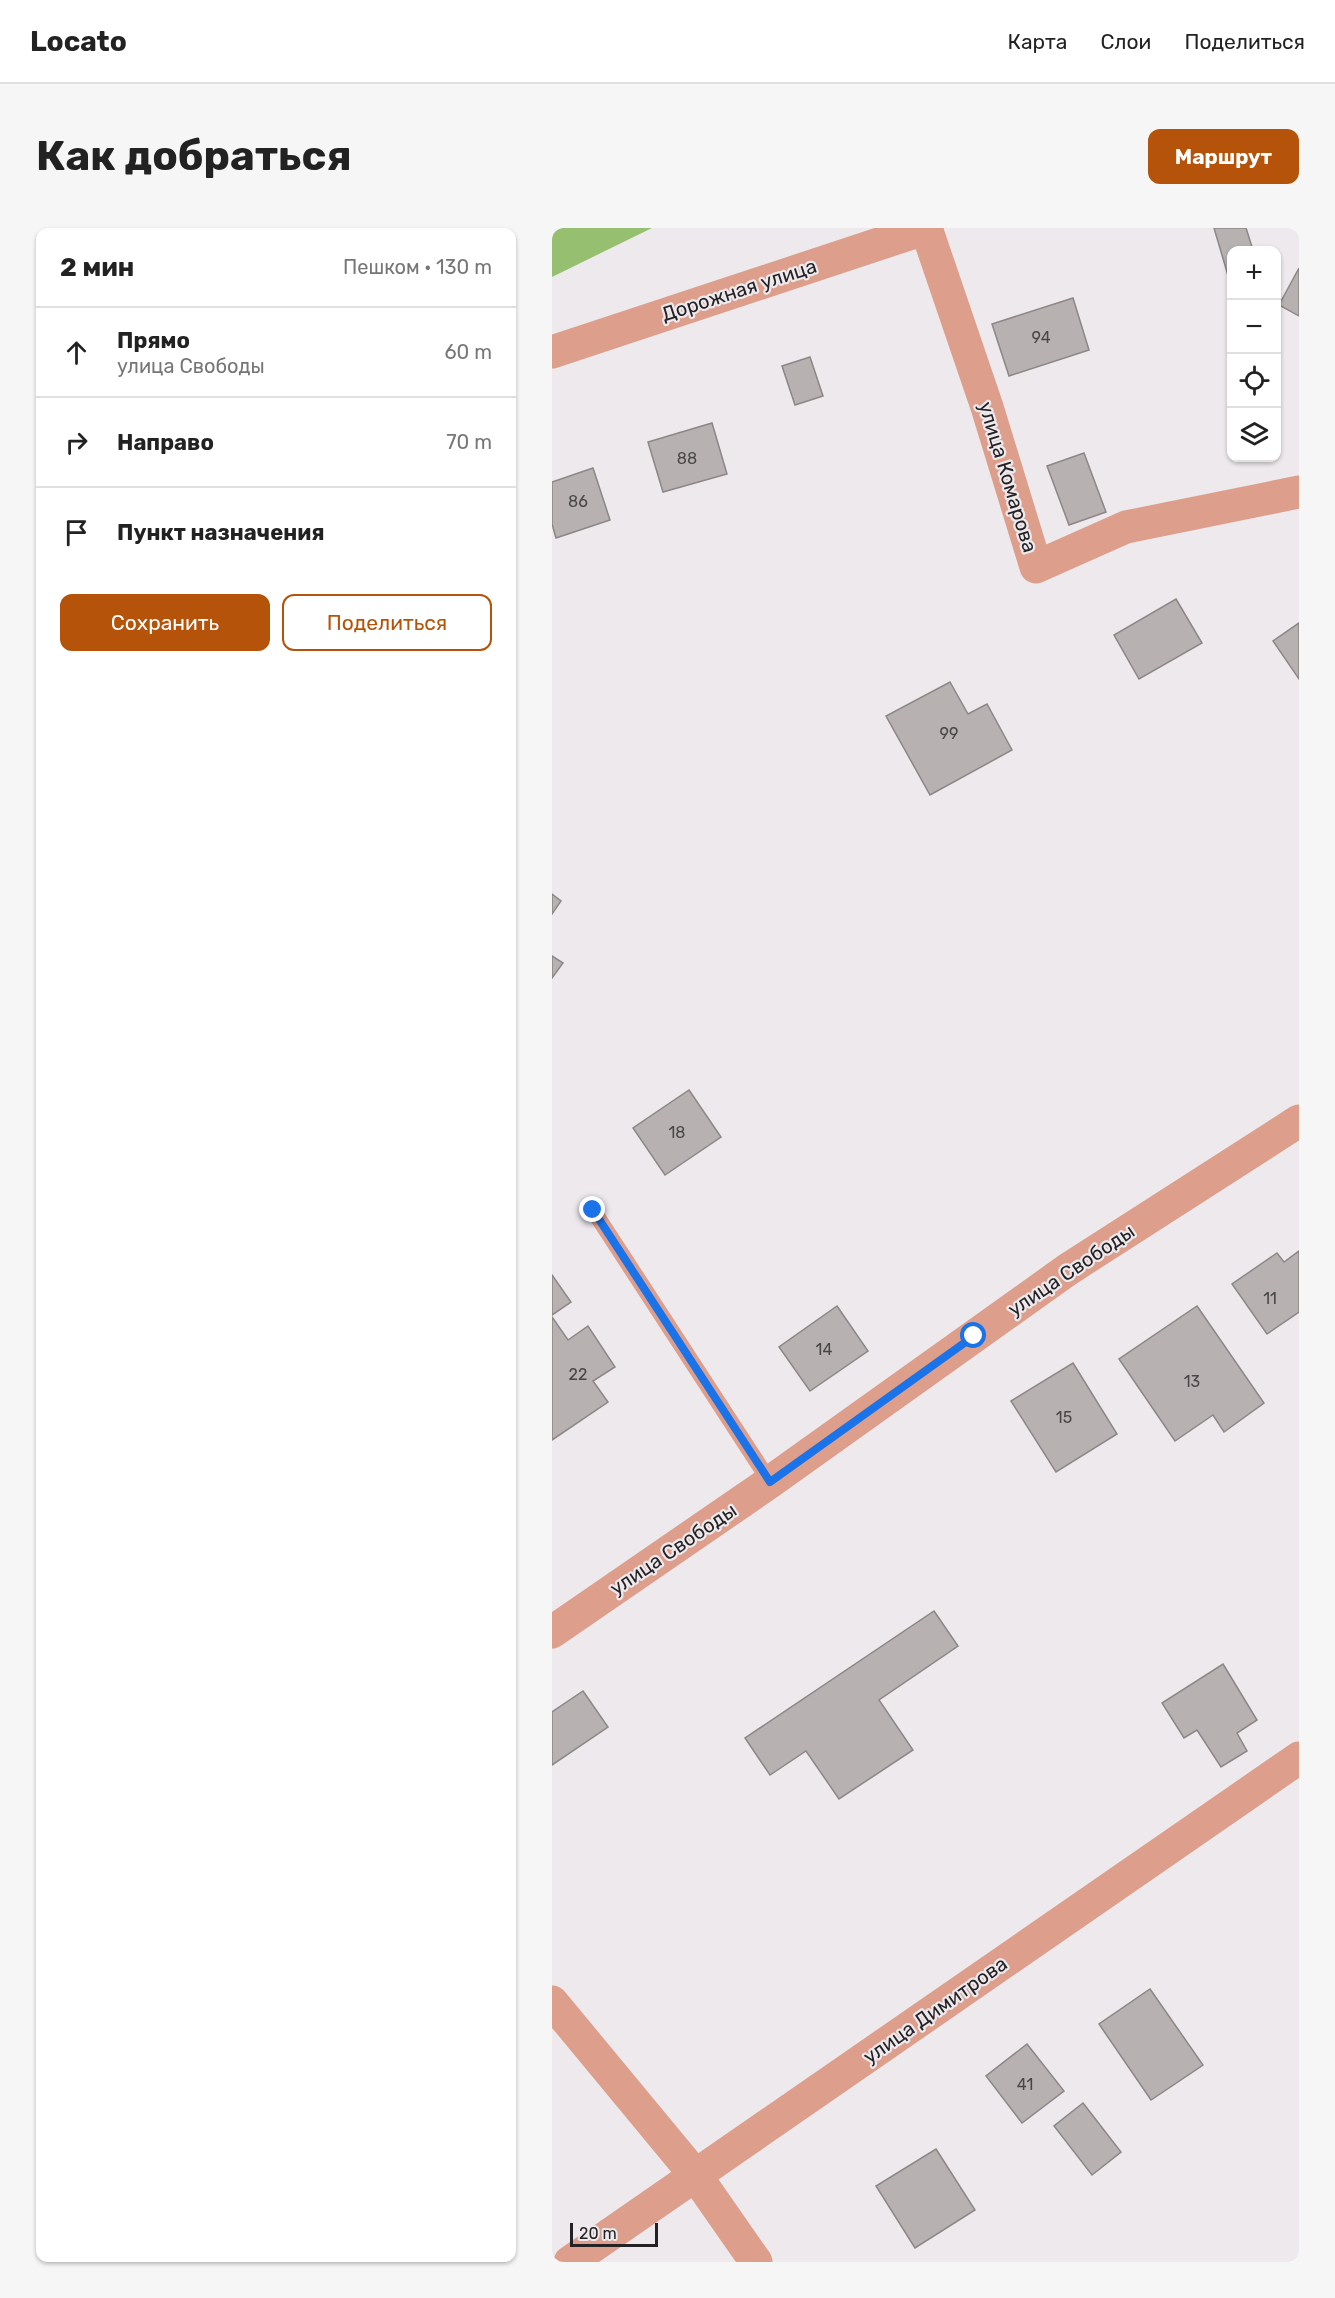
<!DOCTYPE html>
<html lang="ru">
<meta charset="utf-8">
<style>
:root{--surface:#fff;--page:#f6f6f6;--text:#222;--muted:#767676;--line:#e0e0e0;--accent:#b45309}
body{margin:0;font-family:Rubik,sans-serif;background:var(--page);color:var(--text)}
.controls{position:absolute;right:18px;top:18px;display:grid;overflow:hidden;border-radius:12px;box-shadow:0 2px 4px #0004}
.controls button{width:54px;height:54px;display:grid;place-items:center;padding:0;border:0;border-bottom:2px solid var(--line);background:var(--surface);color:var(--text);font:30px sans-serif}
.scale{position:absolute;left:18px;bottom:15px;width:88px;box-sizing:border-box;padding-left:6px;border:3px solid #242224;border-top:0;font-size:16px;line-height:21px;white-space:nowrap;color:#242224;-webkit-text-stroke:4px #ede9ed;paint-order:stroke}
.stop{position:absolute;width:18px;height:18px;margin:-14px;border:4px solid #1a73e8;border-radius:50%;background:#fff}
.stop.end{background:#1a73e8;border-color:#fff;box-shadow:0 2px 6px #0008}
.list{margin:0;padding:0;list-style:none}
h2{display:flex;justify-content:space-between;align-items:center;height:78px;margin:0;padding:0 24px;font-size:26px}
h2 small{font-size:20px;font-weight:400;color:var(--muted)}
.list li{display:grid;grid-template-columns:39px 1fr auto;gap:18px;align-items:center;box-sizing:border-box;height:90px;padding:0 24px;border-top:2px solid var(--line)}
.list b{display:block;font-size:22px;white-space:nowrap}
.list p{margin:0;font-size:20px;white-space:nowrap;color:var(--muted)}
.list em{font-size:20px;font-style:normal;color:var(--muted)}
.actions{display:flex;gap:12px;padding:18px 24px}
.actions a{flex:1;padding:14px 0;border:2px solid var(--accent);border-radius:12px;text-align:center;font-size:21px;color:var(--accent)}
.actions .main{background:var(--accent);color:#fff}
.icon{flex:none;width:33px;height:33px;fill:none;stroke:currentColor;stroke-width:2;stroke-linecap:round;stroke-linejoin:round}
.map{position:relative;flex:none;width:747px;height:2034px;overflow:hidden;border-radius:12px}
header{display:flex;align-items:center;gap:36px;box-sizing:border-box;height:84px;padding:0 30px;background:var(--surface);border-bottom:2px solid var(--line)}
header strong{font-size:28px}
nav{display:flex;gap:33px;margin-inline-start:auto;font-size:21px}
.intro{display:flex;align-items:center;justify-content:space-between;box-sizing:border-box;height:144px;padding:0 36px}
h1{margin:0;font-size:42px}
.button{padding:15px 27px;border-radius:12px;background:var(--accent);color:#fff;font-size:21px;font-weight:700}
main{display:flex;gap:36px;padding:0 36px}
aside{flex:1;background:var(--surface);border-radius:12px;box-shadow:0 2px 4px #0004}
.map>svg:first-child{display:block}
.forest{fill:#96c070}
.building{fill:#b7b2b1;stroke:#8c8786;stroke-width:1.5}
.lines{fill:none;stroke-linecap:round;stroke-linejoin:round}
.service{stroke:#dd9e8c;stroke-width:16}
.minor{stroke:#dd9e8c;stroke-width:33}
.tertiary{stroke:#dd9e8c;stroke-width:33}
.route{stroke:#1a73e8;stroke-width:8}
.labels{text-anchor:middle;stroke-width:4.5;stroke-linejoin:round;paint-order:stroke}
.number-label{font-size:16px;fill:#494647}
.street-label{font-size:20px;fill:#242224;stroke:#ede9ed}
</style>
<header>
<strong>Locato</strong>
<nav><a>Карта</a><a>Слои</a><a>Поделиться</a></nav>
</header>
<div class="intro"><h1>Как добраться</h1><a class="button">Маршрут</a></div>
<main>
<aside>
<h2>2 мин<small>Пешком · 130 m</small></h2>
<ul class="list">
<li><svg class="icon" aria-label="ahead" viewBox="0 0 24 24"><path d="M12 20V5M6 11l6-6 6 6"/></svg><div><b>Прямо</b><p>улица Свободы</p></div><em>60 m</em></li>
<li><svg class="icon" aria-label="right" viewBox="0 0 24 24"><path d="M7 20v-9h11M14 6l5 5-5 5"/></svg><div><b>Направо</b></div><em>70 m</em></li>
<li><svg class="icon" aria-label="arrive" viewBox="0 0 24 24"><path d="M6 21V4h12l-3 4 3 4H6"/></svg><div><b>Пункт назначения</b></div></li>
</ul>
<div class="actions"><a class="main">Сохранить</a><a>Поделиться</a></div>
</aside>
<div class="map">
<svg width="747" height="2034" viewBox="0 0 747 2034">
<rect width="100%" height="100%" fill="#ede9ed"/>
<path class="forest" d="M0 0H100L0 49Z"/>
<g class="building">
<path d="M662 0H694L701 22H680V61Z"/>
<path d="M747 40V88L727 77Z"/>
<path d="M521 70 537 122 457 148 440 96Z"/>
<path d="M258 129 271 168 243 177 230 138Z"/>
<path d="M160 195 175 246 111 264 96 214Z"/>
<path d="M532 225 554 284 517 297 495 238Z"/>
<path d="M41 240 58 292 4 310 0 296V254Z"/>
<path d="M624 371 650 415 587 451 562 407Z"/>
<path d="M747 395V451L721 413Z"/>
<path d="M398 454 416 486 435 476 460 522 378 567 334 488Z"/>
<path d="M0 666 9 673 0 686Z"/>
<path d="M0 728 11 735 0 750Z"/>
<path d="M137 862 169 909 113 947 81 900Z"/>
<path d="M747 1023V1084L715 1106 680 1056 725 1025 732 1034Z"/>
<path d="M0 1047 19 1074 0 1087Z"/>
<path d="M285 1078 316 1123 258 1163 227 1119Z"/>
<path d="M645 1078 712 1175 672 1204 661 1187 623 1213 567 1131Z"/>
<path d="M0 1089 16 1112 36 1098 63 1139 41 1153 56 1174 0 1212Z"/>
<path d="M521 1135 565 1206 504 1244 459 1173Z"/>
<path d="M382 1383 406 1418 327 1472 361 1522 287 1571 254 1523 218 1547 193 1510Z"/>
<path d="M671 1436 705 1492 685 1505 695 1523 669 1539 645 1502 632 1510 610 1475Z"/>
<path d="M31 1463 56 1499 0 1537V1484Z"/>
<path d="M598 1761 651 1837 599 1872 547 1796Z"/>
<path d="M475 1816 512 1863 470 1895 434 1848Z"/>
<path d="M531 1875 569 1924 540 1947 502 1898Z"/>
<path d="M384 1921 423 1982 363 2020 324 1958Z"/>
</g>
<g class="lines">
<path class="service" d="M41 982 218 1254"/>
<g class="minor">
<path d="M374 0 435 179 484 339 574 299 747 264"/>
<path d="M0 1404 218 1254 515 1042 747 893"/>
<path d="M0 1774 144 1948 204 2034"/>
<path d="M18 2034 747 1530"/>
</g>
<path class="tertiary" d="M0 124 375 0"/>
</g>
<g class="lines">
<path class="route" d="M41 982 218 1254 422 1108"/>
</g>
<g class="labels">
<g class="number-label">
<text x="489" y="115">94</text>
<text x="135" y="236">88</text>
<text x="26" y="279">86</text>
<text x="397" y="511">99</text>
<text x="125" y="910">18</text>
<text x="718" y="1076">11</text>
<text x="272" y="1127">14</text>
<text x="26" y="1152">22</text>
<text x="640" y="1159">13</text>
<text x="512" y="1195">15</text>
<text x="473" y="1862">41</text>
</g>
<g class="street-label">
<text transform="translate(187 62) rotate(-18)" y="7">Дорожная улица</text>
<text transform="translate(456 249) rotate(73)" y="7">улица Комарова</text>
<text transform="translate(519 1042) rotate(-34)" y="7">улица Свободы</text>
<text transform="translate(121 1321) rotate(-34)" y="7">улица Свободы</text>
<text transform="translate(383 1782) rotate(-35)" y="7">улица Димитрова</text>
</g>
</g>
</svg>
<div class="controls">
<button>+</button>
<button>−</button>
<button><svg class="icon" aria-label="locate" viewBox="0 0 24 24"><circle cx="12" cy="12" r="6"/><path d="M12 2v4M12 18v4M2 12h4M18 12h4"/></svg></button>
<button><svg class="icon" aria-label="layers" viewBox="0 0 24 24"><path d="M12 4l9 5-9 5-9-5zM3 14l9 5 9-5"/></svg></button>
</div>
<div class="scale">20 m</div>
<div class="stop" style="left:422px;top:1108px"></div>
<div class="stop end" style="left:41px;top:982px"></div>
</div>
</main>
